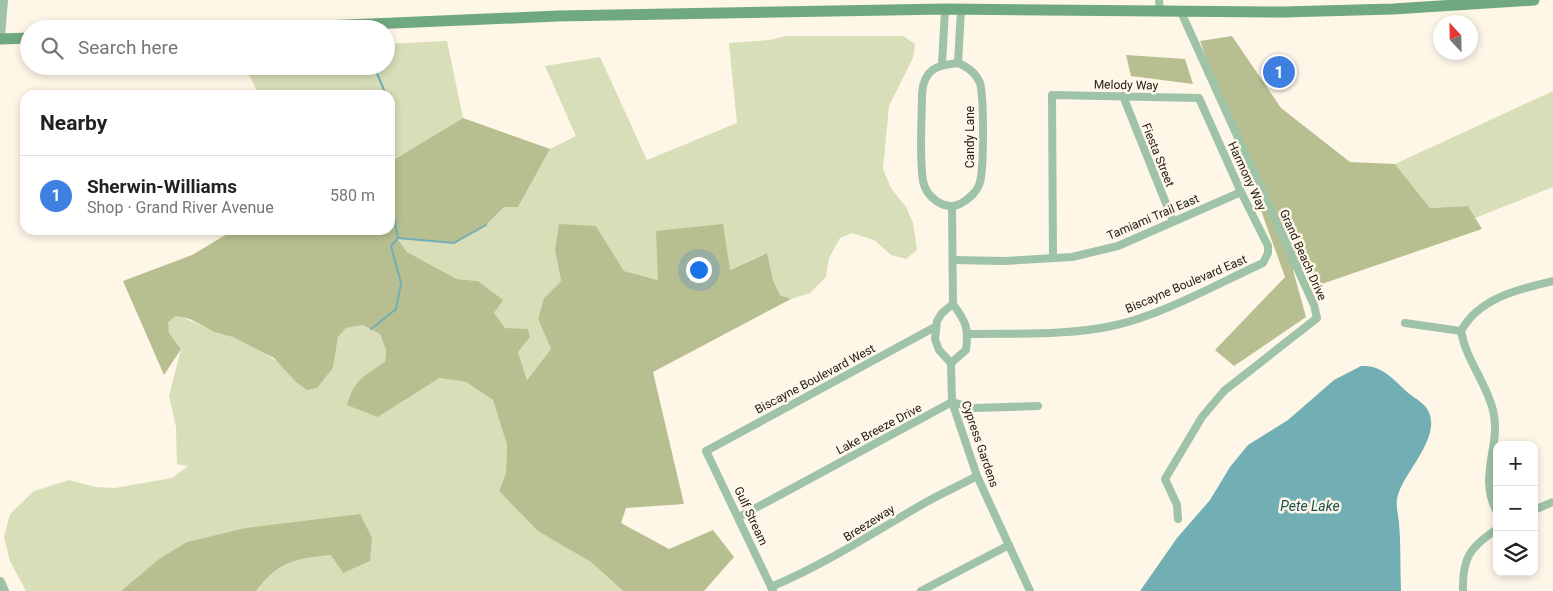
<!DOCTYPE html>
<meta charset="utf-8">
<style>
:root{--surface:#fff;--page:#f2f2f2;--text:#222;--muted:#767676;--line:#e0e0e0;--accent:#2563eb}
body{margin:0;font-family:Roboto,sans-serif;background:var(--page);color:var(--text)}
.controls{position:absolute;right:15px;bottom:15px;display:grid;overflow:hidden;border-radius:10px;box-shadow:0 2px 8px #0003}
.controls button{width:45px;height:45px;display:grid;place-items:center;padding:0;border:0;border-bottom:1px solid var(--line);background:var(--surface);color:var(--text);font:25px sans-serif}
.compass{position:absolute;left:1433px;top:15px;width:45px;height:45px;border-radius:50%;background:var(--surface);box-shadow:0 2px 8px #0003;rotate:338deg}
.you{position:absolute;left:698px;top:269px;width:18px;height:18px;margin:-12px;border:4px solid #fff;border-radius:50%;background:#1a73e8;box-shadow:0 0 0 8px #1a73e833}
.badge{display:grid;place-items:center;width:32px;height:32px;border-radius:50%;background:var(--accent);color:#fff;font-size:16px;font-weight:700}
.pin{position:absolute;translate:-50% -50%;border:2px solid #fff;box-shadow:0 1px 5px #0006}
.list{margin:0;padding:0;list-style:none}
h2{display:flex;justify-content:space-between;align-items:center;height:65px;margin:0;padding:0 20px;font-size:21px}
h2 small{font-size:16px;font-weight:400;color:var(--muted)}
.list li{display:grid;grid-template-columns:32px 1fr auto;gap:15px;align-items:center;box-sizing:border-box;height:80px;padding:0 20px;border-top:1px solid var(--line)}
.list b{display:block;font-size:19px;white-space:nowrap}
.list p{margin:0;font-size:16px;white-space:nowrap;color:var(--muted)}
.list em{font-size:16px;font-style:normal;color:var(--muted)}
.icon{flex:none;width:28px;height:28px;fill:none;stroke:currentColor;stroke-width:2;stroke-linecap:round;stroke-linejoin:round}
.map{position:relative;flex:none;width:1553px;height:591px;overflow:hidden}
.search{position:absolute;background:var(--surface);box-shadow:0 2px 8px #0003;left:20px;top:20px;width:375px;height:55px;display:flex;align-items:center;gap:12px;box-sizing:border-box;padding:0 18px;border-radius:28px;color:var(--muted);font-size:19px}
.panel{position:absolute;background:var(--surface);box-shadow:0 2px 8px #0003;left:20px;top:90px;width:375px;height:145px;border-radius:15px}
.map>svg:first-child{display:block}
.green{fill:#d7deb8}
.forest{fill:#b7bf91}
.water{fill:#71afb5}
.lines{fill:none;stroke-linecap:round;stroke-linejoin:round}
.stream{stroke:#71afb5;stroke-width:2}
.minor{stroke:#9ec3a7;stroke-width:8}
.tertiary{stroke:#9ec3a7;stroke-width:10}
.secondary{stroke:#70a880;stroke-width:11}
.labels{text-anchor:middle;stroke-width:5;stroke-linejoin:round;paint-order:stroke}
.street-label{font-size:12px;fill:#24201a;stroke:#fef6e7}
.water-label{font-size:14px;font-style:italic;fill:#1a5055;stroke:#fef6e7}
</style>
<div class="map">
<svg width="1553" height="591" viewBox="0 0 1553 591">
<rect width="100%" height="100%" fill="#fef6e7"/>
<g class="green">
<path d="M786 36H903L915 44 913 58 889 106 883 169 891 188 906 207 913 223 917 250 906 259 891 255 874 240 852 233 840 238 829 258 826 277 810 293 791 299 780 295 773 280 767 253 729 270 658 280 624 271 596 226 555 250 561 281 544 298 538 319 551 349 527 380 518 352 530 337 528 329H505L494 313 502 300 478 281 457 279 407 252 398 238 454 243 486 225 504 207H518L550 149 576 136 545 66 600 57 647 160 737 123 729 43 770 40Z"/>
<path d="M447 41 463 118 390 162V95H259L245 66H386V44Z"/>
<path d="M1553 91V187L1475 218 1468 206 1430 208 1395 164Z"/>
<path d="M176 316C190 319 199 325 212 331 219 334 227 334 234 337 264 350 289 371 317 388L333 368 338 337 346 328 363 325 380 334 386 350 385 362 364 376 378 417 441 378 466 382 493 400 507 445 506 473 499 491 567 547 591 562 623 591H256C280 561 295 559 332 555L359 514 308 522 159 559 121 591H26L10 561 4 537 10 514 34 491 69 480 95 487 115 488 172 478 188 466 177 464 176 427 169 396 181 349 169 333 167 322Z"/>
</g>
<g class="forest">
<path d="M1232 36 1281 108 1350 162 1395 164 1430 208 1468 206 1482 229 1313 287 1303 268 1293 270 1306 317 1234 366 1215 350 1285 277 1200 41Z"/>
<path d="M1126 55 1185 59 1193 84 1131 76Z"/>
<path d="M463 118 550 149 518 207H504L486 225 454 243 398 239 407 252 457 279 478 281 503 300 494 313 505 328 528 329 530 337 518 352 527 380 551 349 538 319 544 298 561 281 555 250 559 224 596 226 624 271 658 280 656 231 723 224 730 270 767 253 773 280 780 295 791 299 653 372 684 504 626 508 621 523 669 549 713 530 734 557 704 591H623L591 562 538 531 499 491 506 473 507 445 493 400 466 382 440 378 378 417 347 405C354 380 365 375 385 362L386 350 380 334 363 325 346 328 338 337 333 368 317 388 307 390 296 382 274 358 233 337 214 332 190 319 176 316 168 322 169 333 181 349 164 375 123 281 192 255 234 230H390V162Z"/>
<path d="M360 514 372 538 370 561 343 573 331 555C295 559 279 561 256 591H121L159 559 187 542 246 528Z"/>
</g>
<path class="water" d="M1361 366C1380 365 1390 376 1403 388 1409 395 1418 399 1424 405 1448 431 1405 470 1398 495 1395 504 1398 513 1399 522 1401 545 1400 568 1401 591H1140L1177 538 1210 500 1230 467 1248 445 1288 420 1334 380Z"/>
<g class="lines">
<g class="stream">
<path d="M374 66 386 95"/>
<path d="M390 105V116"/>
<path d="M398 238 454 243 486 225"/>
<path d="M371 329 396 309 401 283 391 246 398 238 390 195"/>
</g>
<g class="minor">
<path d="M1159 0 1160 12"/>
<path d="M958 63C968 67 976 73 980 83 984 98 984 167 980 182 978 191 968 200 960 204 944 211 926 197 923 181 919 155 922 119 922 93 924 69 937 65 958 63Z"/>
<path d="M958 63 961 9"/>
<path d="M942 64 945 9"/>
<path d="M1123 96 1173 221"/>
<path d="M952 206 953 304"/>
<path d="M953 260 1004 261 1072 257 1118 246 1241 192"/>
<path d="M953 304 942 313 937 321 935 339 939 350 951 363 952 402 977 476 1030 591"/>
<path d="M1405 323 1461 331"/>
<path d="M1461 331C1466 360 1486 382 1493 410 1502 446 1477 476 1497 512"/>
<path d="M1461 331C1479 298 1519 289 1553 281"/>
<path d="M968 334C1017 333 1068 336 1116 325 1162 315 1219 283 1263 263L1268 253V246L1241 192 1199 98 1052 95 1053 258"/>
<path d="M951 363 966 350C969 328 966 322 953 304"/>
<path d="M1534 510 1553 502"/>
<path d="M739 517 952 402 974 408 1038 406"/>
<path d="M1178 519 1177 505 1165 479 1202 417 1224 391 1317 318 1314 305 1181 12"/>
<path d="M771 587C823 565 868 536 916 508 935 496 957 487 977 476"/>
<path d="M773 591 706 451 935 327"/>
<path d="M921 591 1009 545"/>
<path d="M1463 591C1462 558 1470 547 1497 529"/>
</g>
<g class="tertiary">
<path d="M0 37 3 0"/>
<path d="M0 582 4 591"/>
</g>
<g class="secondary">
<path d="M254 29 558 16 945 9 1284 12 1393 9 1534 0"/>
<path d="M0 39 29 38"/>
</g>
</g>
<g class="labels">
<g class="street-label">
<text transform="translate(1126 85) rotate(1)" y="4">Melody Way</text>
<text transform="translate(970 137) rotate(-90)" y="4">Candy Lane</text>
<text transform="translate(1158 155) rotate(68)" y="4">Fiesta Street</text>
<text transform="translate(1247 176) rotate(65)" y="4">Harmony Way</text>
<text transform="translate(1153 217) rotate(-23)" y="4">Tamiami Trail East</text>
<text transform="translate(1303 255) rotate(66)" y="4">Grand Beach Drive</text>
<text transform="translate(1186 284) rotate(-23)" y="4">Biscayne Boulevard East</text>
<text transform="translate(815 379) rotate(-28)" y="4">Biscayne Boulevard West</text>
<text transform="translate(879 429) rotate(-28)" y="4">Lake Breeze Drive</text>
<text transform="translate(980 444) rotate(71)" y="4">Cypress Gardens</text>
<text transform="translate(751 516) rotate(65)" y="4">Gulf Stream</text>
<text transform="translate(869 523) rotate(-32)" y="4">Breezeway</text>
</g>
<g class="water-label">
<text x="1310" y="511">Pete Lake</text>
</g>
</g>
</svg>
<div class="controls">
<button>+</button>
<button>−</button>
<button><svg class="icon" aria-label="layers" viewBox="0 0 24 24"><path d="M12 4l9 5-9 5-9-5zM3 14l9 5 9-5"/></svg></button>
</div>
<svg class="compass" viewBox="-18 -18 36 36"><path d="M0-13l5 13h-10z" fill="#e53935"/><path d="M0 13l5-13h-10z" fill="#767676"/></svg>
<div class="you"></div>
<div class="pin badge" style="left:1279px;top:72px;background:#3f7fe0">1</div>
<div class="search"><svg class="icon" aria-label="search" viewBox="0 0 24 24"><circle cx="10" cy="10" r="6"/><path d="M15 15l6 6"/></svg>Search here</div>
<section class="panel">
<h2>Nearby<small></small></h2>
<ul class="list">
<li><span class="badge" style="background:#3f7fe0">1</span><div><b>Sherwin-Williams</b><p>Shop · Grand River Avenue</p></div><em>580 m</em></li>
</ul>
</section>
</div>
